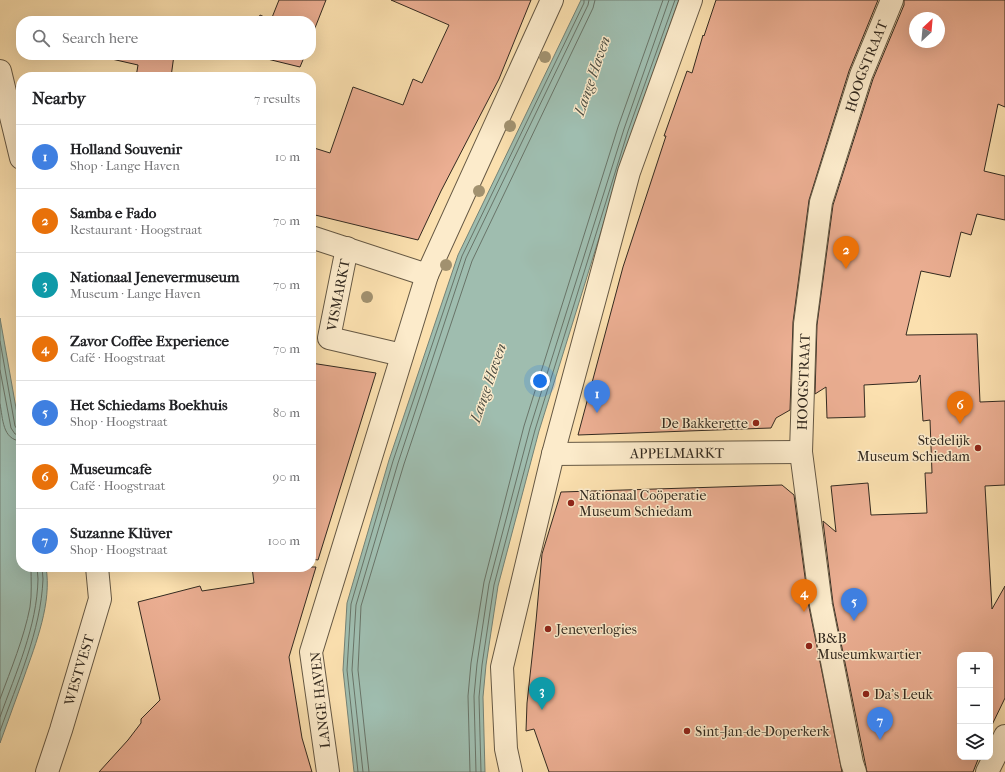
<!DOCTYPE html>
<meta charset="utf-8">
<style>
:root{--surface:#fff;--page:#f6f6f6;--text:#202124;--muted:#757577;--line:#e0e0e0;--accent:#d93025}
body{margin:0;font-family:"IM FELL French Canon",serif;background:var(--page);color:var(--text)}
.controls{position:absolute;right:12px;bottom:12px;display:grid;overflow:hidden;border-radius:8px;box-shadow:0 4px 16px #0002}
.controls button{width:36px;height:36px;display:grid;place-items:center;padding:0;border:0;border-bottom:1px solid var(--line);background:var(--surface);color:var(--text);font:20px sans-serif}
.compass{position:absolute;left:909px;top:12px;width:36px;height:36px;border-radius:50%;background:var(--surface);box-shadow:0 4px 16px #0002;rotate:26deg}
.you{position:absolute;left:540px;top:381px;width:14px;height:14px;margin:-10px;border:3px solid #fff;border-radius:50%;background:#1a73e8;box-shadow:0 0 0 6px #1a73e833}
.badge{display:grid;place-items:center;width:26px;height:26px;border-radius:50%;background:var(--accent);color:#fff;font-size:13px;font-weight:700}
.pin{position:absolute;translate:-50% -33px;filter:drop-shadow(0 1px 2px #0008)}
.pin::after{content:'';position:absolute;top:21px;width:14px;height:12px;background:inherit;clip-path:polygon(0 0,100% 0,50% 100%)}
.list{margin:0;padding:0;list-style:none}
h2{display:flex;justify-content:space-between;align-items:center;height:52px;margin:0;padding:0 16px;font-size:17px}
h2 small{font-size:13px;font-weight:400;color:var(--muted)}
.list li{display:grid;grid-template-columns:26px 1fr auto;gap:12px;align-items:center;box-sizing:border-box;height:64px;padding:0 16px;border-top:1px solid var(--line)}
.list b{display:block;font-size:15px;white-space:nowrap}
.list p{margin:0;font-size:13px;white-space:nowrap;color:var(--muted)}
.list em{font-size:13px;font-style:normal;color:var(--muted)}
.icon{flex:none;width:22px;height:22px;fill:none;stroke:currentColor;stroke-width:2;stroke-linecap:round;stroke-linejoin:round}
.map{position:relative;flex:none;width:1005px;height:772px;overflow:hidden}
.search{position:absolute;background:var(--surface);box-shadow:0 4px 16px #0002;left:16px;top:16px;width:300px;height:44px;display:flex;align-items:center;gap:10px;box-sizing:border-box;padding:0 14px;border-radius:16px;color:var(--muted);font-size:15px}
.panel{position:absolute;background:var(--surface);box-shadow:0 4px 16px #0002;left:16px;top:72px;width:300px;height:500px;border-radius:16px}
.map>svg:first-child{display:block}
.water{fill:#9fbdaf;stroke:#748276}
.lines{fill:none;stroke-linecap:round;stroke-linejoin:round}
.shore{stroke:#697468;stroke-width:1}
.building{fill:#ebae92;stroke:#332a20;fill-rule:evenodd}
.pedestrian-casing{stroke:#655844;stroke-width:24}
.minor-casing{stroke:#655844;stroke-width:24}
.pedestrian{stroke:#fcebcb;stroke-width:22}
.minor{stroke:#fcebcb;stroke-width:22}
.tree{fill:#a1916f}
.poi-dot{fill:#8f2418;stroke:#fcebcb;stroke-width:1.5}
.labels{text-anchor:middle;stroke-width:3;stroke-linejoin:round;paint-order:stroke}
.street-label{font-size:14px;fill:#332a20;stroke:#fcebcb}
.poi-label{font-size:14px;fill:#332a20;stroke:#fcebcb;text-anchor:start}
.water-label{font-size:15px;font-style:italic;fill:#4e4f44;stroke:#fcebcb}
</style>
<div class="map">
<svg width="1005" height="772" viewBox="0 0 1005 772">
<rect width="100%" height="100%" fill="#fbe0af"/>
<filter id="stains"><feTurbulence type="fractalNoise" baseFrequency=".005" numOctaves="4"/><feColorMatrix values="0 0 0 0 .2 0 0 0 0 .09 0 0 0 0 .02 0 0 0 .5 -.17"/></filter>
<radialGradient id="worn" r=".72"><stop offset=".6" stop-color="#630" stop-opacity="0"/><stop offset="1" stop-color="#630" stop-opacity=".3"/></radialGradient>
<g class="water">
<path d="M581 0H679L632 132 539 431 498 586 486 665 483 697 485 772H354L343 670 347 603 389 460 458 255Z"/>
<path d="M0 318 21 436V567H46C52 603 36 643 24 677 16 699 8 721 0 743Z"/>
</g>
<g class="lines">
<g class="shore">
<path d="M0 341 15 426 17 429 21 430"/>
<path d="M0 370 11 428 15 434 21 435"/>
<path d="M0 404C3 418 2 440 21 441"/>
<path d="M0 699C11 669 24 638 30 607 32 594 31 580 31 567"/>
<path d="M0 717C16 672 37 627 38 579 38 575 37 571 37 567"/>
<path d="M0 731C17 683 41 631 43 579 43 575 42 571 42 567"/>
<path d="M358 772 347 670 351 604 393 461 462 256 584 3V0"/>
<path d="M363 772 352 670 356 605 398 463 466 258 588 5 589 0"/>
<path d="M369 772 358 670 361 606 404 464 472 261 593 8 595 0"/>
<path d="M470 772 468 696 471 663 484 582 524 426 618 127 663 0"/>
<path d="M476 772 474 696 477 664 489 584 530 428 624 129 669 0"/>
<path d="M481 772 479 697 482 665 494 585 535 430 628 131 675 0"/>
</g>
</g>
<g class="building">
<path d="M279 0H326L311 38V21H257L260 15 271 20Z"/>
<path d="M391 0H531L499 79 441 191 418 240 311 214V147L330 153 353 87 403 105 413 79 422 83 449 25Z"/>
<path d="M716 0H878L849 71 809 200 793 322 790 410 776 418 771 428 578 435 623 267 666 136H664L687 71 692 73 703 35 704 36Z"/>
<path d="M904 0H1005V107L998 104 984 171 1005 176V220L977 214 971 235 961 232 950 277 921 271 906 335 977 334 980 402 1005 401V485L985 486 992 609 1005 586V698L990 729V655H960V757H979L973 772H867L833 603 823 521 836 532 831 486 868 483 871 515 927 513 925 473H932L930 420 923 421 920 375 917 382 864 385 865 417 827 418 826 387 815 394 817 325 833 205 873 79 904 5ZM915 18H939V42H915Z"/>
<path d="M94 55H174L171 77H136L138 65Z"/>
<path d="M251 55H305L300 67Z"/>
<path d="M311 363 376 373 318 560 311 559Z"/>
<path d="M782 485 794 495 809 607 842 772H549L534 729 526 731 527 703 536 621 542 554 561 492Z"/>
<path d="M252 567H316L289 657 302 738 312 772H99L128 740 141 723V719L160 700 138 602 200 586 202 591 254 583Z"/>
</g>
<g class="lines">
<defs>
<g id="pedestrian">
<path id="s1" d="M553 454 801 452"/>
<path id="s2" d="M855 772 852 763 821 605 801 452 805 324 821 202 861 75 892 0"/>
</g>
<g id="minor">
<path d="M0 71 21 158"/>
<path d="M311 237 427 275"/>
<path d="M347 248 329 338 402 355"/>
<path id="s3" d="M47 772 61 730 100 599 97 567"/>
<path d="M328 772 311 652 427 275 552 0"/>
<path d="M511 772 506 749 502 667 553 454 629 172 691 0"/>
<path d="M987 772 1005 736"/>
</g>
</defs>
<use href="#pedestrian" class="pedestrian-casing"/>
<use href="#minor" class="minor-casing"/>
<use href="#pedestrian" class="pedestrian"/>
<use href="#minor" class="minor"/>
</g>
<g class="tree">
<circle cx="545" cy="57" r="6"/>
<circle cx="510" cy="126" r="6"/>
<circle cx="479" cy="191" r="6"/>
<circle cx="446" cy="265" r="6"/>
<circle cx="367" cy="297" r="6"/>
</g>
<g class="poi-dot">
<circle cx="756" cy="423" r="4"/>
<circle cx="978" cy="448" r="4"/>
<circle cx="571" cy="503" r="4"/>
<circle cx="548" cy="629" r="4"/>
<circle cx="809" cy="646" r="4"/>
<circle cx="866" cy="694" r="4"/>
<circle cx="687" cy="731" r="4"/>
</g>
<g class="labels">
<g class="street-label">
<text dy="5" stroke="none"><textPath href="#s2" startOffset="719">HOOGSTRAAT</textPath></text>
<text transform="translate(338 295) rotate(-79)" y="5">VISMARKT</text>
<text dy="5" stroke="none"><textPath href="#s2" startOffset="395">HOOGSTRAAT</textPath></text>
<text dy="5" stroke="none"><textPath href="#s1" startOffset="124">APPELMARKT</textPath></text>
<text dy="5" stroke="none"><textPath href="#s3" startOffset="107">WESTVEST</textPath></text>
<text transform="translate(320 700) rotate(-96)" y="5">LANGE HAVEN</text>
</g>
<g class="poi-label">
<text x="748" y="428" text-anchor="end">De Bakkerette</text>
<text x="970" y="445" text-anchor="end">Stedelijk<tspan x="970" dy="16">Museum Schiedam</tspan></text>
<text x="579" y="500">Nationaal Coöperatie<tspan x="579" dy="16">Museum Schiedam</tspan></text>
<text x="556" y="634">Jeneverlogies</text>
<text x="817" y="643">B&amp;B<tspan x="817" dy="16">Museumkwartier</tspan></text>
<text x="874" y="699">Da's Leuk</text>
<text x="695" y="736">Sint-Jan-de-Doperkerk</text>
</g>
<g class="water-label">
<text transform="translate(592 76) rotate(-71)" y="5">Lange Haven</text>
<text transform="translate(488 383) rotate(-71)" y="5">Lange Haven</text>
</g>
</g>
<rect width="100%" height="100%" filter="url(#stains)"/>
<rect width="100%" height="100%" fill="url(#worn)"/>
</svg>
<div class="controls">
<button>+</button>
<button>−</button>
<button><svg class="icon" aria-label="layers" viewBox="0 0 24 24"><path d="M12 4l9 5-9 5-9-5zM3 14l9 5 9-5"/></svg></button>
</div>
<svg class="compass" viewBox="-18 -18 36 36"><path d="M0-13l5 13h-10z" fill="#e53935"/><path d="M0 13l5-13h-10z" fill="#757577"/></svg>
<div class="you"></div>
<div class="pin badge" style="left:597px;top:413px;background:#3f7fe0">1</div>
<div class="pin badge" style="left:846px;top:269px;background:#e8710a">2</div>
<div class="pin badge" style="left:542px;top:710px;background:#0f9aa8">3</div>
<div class="pin badge" style="left:804px;top:612px;background:#e8710a">4</div>
<div class="pin badge" style="left:854px;top:621px;background:#3f7fe0">5</div>
<div class="pin badge" style="left:960px;top:424px;background:#e8710a">6</div>
<div class="pin badge" style="left:880px;top:740px;background:#3f7fe0">7</div>
<div class="search"><svg class="icon" aria-label="search" viewBox="0 0 24 24"><circle cx="10" cy="10" r="6"/><path d="M15 15l6 6"/></svg>Search here</div>
<section class="panel">
<h2>Nearby<small>7 results</small></h2>
<ul class="list">
<li><span class="badge" style="background:#3f7fe0">1</span><div><b>Holland Souvenir</b><p>Shop · Lange Haven</p></div><em>10 m</em></li>
<li><span class="badge" style="background:#e8710a">2</span><div><b>Samba e Fado</b><p>Restaurant · Hoogstraat</p></div><em>70 m</em></li>
<li><span class="badge" style="background:#0f9aa8">3</span><div><b>Nationaal Jenevermuseum</b><p>Museum · Lange Haven</p></div><em>70 m</em></li>
<li><span class="badge" style="background:#e8710a">4</span><div><b>Zavor Coffee Experience</b><p>Café · Hoogstraat</p></div><em>70 m</em></li>
<li><span class="badge" style="background:#3f7fe0">5</span><div><b>Het Schiedams Boekhuis</b><p>Shop · Hoogstraat</p></div><em>80 m</em></li>
<li><span class="badge" style="background:#e8710a">6</span><div><b>Museumcafe</b><p>Café · Hoogstraat</p></div><em>90 m</em></li>
<li><span class="badge" style="background:#3f7fe0">7</span><div><b>Suzanne Klüver</b><p>Shop · Hoogstraat</p></div><em>100 m</em></li>
</ul>
</section>
</div>
